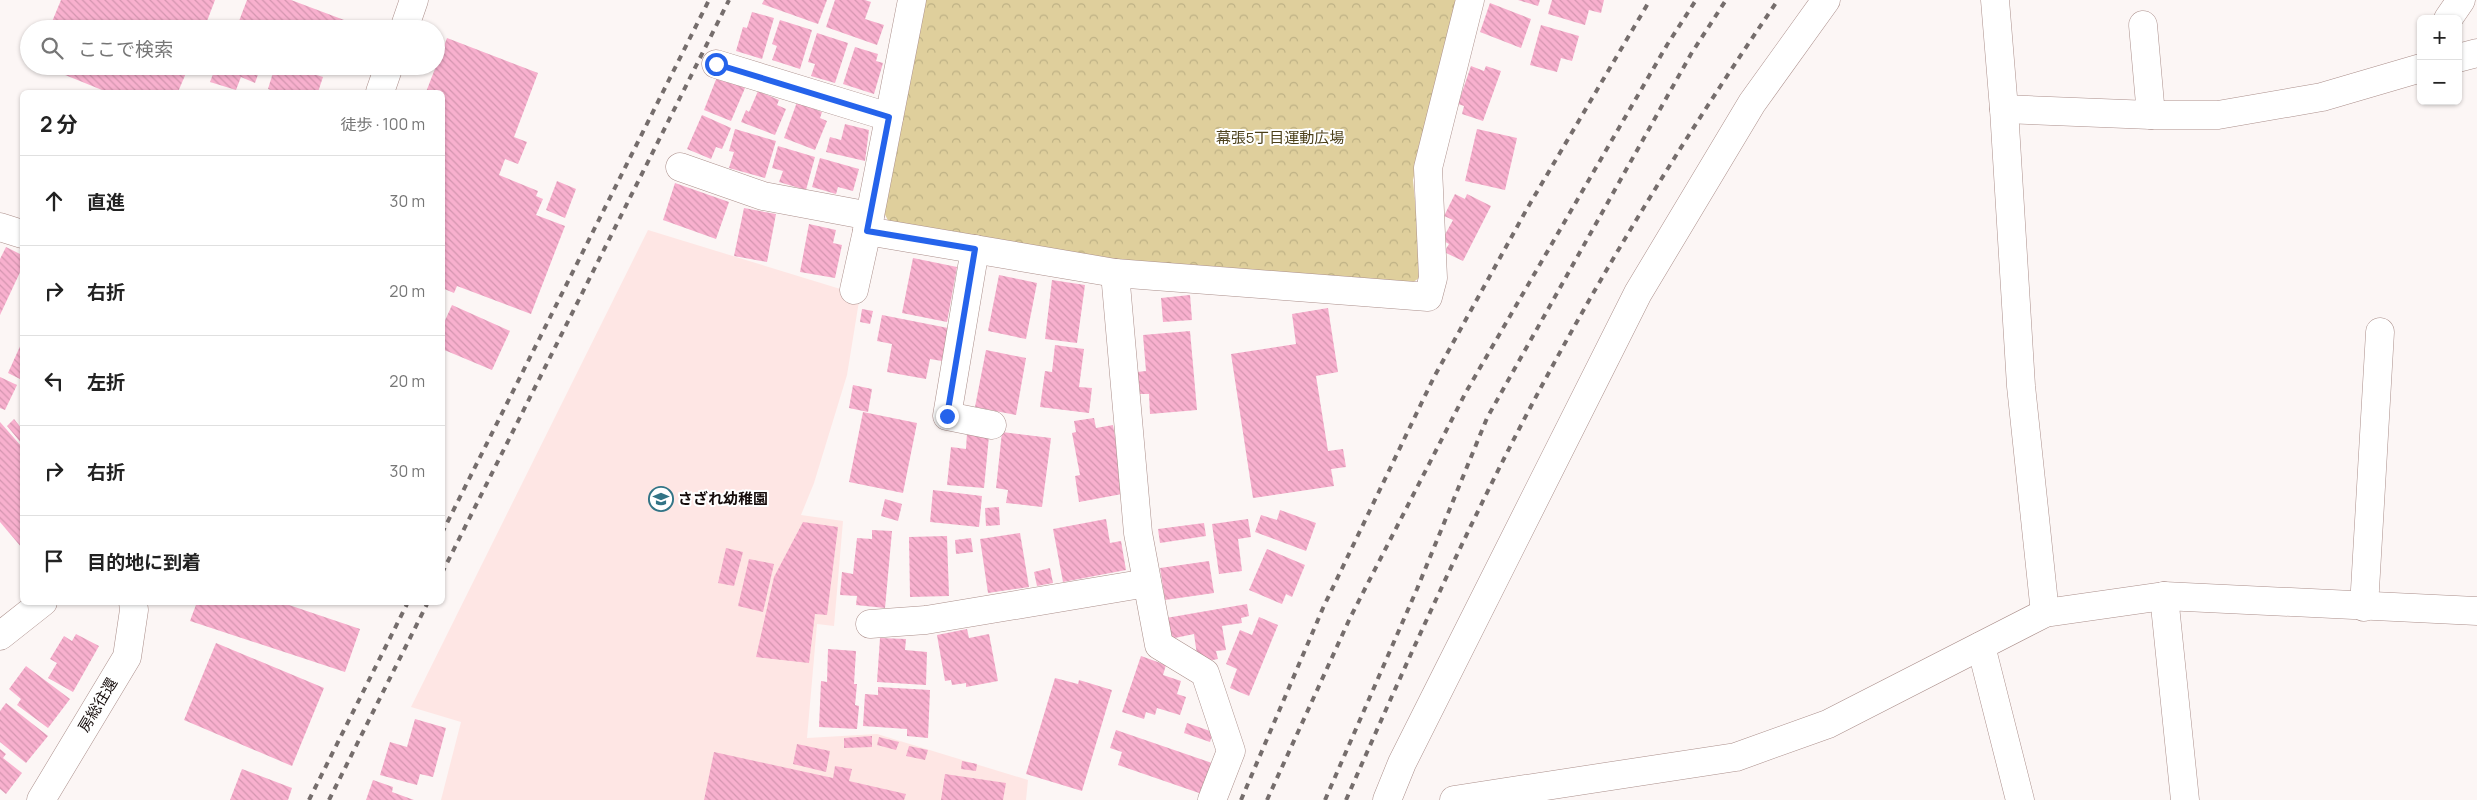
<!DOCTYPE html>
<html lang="ja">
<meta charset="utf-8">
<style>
:root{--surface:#fff;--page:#f6f6f6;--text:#222;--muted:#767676;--line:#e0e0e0}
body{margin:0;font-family:Manrope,"Noto Sans JP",sans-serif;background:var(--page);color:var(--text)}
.controls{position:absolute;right:15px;top:15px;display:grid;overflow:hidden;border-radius:8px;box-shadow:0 1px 4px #0004}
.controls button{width:45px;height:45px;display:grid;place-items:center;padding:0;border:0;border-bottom:1px solid var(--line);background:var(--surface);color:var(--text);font:25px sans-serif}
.stop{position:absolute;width:15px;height:15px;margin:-11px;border:4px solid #2563eb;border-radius:50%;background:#fff}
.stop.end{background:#2563eb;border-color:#fff;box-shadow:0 1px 5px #0008}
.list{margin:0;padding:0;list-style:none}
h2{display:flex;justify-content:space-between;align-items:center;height:65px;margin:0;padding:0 20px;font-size:21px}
h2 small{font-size:16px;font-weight:400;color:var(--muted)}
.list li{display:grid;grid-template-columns:32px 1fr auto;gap:15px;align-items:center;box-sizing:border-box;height:90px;padding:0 20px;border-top:1px solid var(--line)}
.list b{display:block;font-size:19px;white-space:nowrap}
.list em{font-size:16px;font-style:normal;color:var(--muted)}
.icon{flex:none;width:28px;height:28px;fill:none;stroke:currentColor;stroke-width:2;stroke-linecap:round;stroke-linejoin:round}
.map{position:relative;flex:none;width:2477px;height:800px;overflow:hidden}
.search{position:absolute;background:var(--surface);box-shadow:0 1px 4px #0004;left:20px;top:20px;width:425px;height:55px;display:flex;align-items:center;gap:12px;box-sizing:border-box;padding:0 18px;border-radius:28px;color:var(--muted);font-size:19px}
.panel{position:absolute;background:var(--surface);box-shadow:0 1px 4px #0004;left:20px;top:90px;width:425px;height:515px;border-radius:8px}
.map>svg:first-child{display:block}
.built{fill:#fee6e4}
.park{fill:url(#park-crowns)}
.building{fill:url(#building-back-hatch)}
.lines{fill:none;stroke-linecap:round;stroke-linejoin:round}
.minor-casing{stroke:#ab8f8b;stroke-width:29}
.minor{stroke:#fff;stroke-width:28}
.rail{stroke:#756d6c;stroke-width:4;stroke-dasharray:6 6;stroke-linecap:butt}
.route{stroke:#2563eb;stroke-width:6}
.labels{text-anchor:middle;stroke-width:4;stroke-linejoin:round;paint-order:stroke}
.park-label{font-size:15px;fill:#4b3f19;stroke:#fff}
.poi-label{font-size:15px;font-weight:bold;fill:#150c0b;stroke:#fff;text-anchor:start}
.street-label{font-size:15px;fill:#150c0b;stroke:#fff}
</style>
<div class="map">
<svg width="2477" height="800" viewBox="0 0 2477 800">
<defs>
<pattern id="park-crowns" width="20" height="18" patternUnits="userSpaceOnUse" patternTransform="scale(1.25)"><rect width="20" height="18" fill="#dfcf9c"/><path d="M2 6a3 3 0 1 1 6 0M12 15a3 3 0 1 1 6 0" fill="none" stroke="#beb185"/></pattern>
<pattern id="building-back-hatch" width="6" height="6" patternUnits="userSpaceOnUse" patternTransform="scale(1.25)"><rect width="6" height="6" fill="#f8b0ce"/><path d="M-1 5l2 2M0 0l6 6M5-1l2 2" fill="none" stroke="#d496b0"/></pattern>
</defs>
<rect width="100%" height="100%" fill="#fcf6f5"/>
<path class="built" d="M648 230 860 295 847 375 814 483 801 515 843 521 834 626 817 624 807 738 877 734 1028 780 1026 800H441L461 722 411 707Z"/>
<path class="park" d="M923 0H1456L1413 180 1422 276 1406 287 1099 260 890 224 883 211Z"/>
<g class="building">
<path d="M61 0H215L204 29H49Z"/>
<path d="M247 0H291L360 26 359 29H236Z"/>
<path d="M764 0H827L818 24 762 4Z"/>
<path d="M835 0H865L871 2 865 19 884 25 877 45 826 27Z"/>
<path d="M1518 0H1540L1538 6Z"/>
<path d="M1552 0H1604L1601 13 1589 10 1585 25 1548 14Z"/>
<path d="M1490 3 1531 19 1521 48 1480 32Z"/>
<path d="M752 12 774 18 762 59 736 51 743 27 747 28Z"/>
<path d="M780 20 812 30 800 69 772 60 777 46 772 44Z"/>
<path d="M1541 25 1579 36 1572 61 1561 58 1557 72 1530 65Z"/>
<path d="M817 33 848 43 835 83 811 76 815 64 808 62Z"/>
<path d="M447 38 538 73 514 137 527 142 518 164 505 159 499 175 538 191 536 196 543 199 536 215 565 226 531 314 457 286 454 293 442 288V92H426Z"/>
<path d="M855 47 878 54 876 61 883 63 874 94 843 84Z"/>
<path d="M43 66H189L178 92H107Z"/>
<path d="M216 66H261L255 83 241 77 236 90 210 82Z"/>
<path d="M275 66H289L323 77 318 92H277L268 89Z"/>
<path d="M330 66H345L343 72Z"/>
<path d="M1471 66 1484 71 1486 66 1501 71 1483 121 1462 114 1464 106 1458 104Z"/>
<path d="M717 77 745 88 731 121 704 110Z"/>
<path d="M758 91 779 100 777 105 786 109 775 135 741 122 746 110 749 112Z"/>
<path d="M797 102 822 112 820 118 827 121 815 150 784 138Z"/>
<path d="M702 115 731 128 722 149 716 147 711 159 687 149Z"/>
<path d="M845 124 869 130 865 161 826 152 830 137 841 140Z"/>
<path d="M735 129 776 141 765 178 729 168 734 152 729 151Z"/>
<path d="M1477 129 1517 138 1505 190 1465 181Z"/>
<path d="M778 146 815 157 806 190 779 182 783 171 772 168Z"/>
<path d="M820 158 859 169 853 191 838 187 836 194 812 187Z"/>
<path d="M557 181 576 189 565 218 546 210Z"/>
<path d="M675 183 729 202 716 239 663 220Z"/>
<path d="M1455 194 1465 199 1467 194 1491 206 1463 261 1444 252 1449 244 1442 240 1453 220 1444 216Z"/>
<path d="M744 208 776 214 767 262 734 256Z"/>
<path d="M809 224 836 230 833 243 842 245 835 278 800 272Z"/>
<path d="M6 247 22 255V268L0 315V259Z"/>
<path d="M913 258 957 267 947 322 902 313Z"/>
<path d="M999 275 1037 283 1026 339 988 331Z"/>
<path d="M1052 280 1085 285 1077 343 1045 339Z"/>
<path d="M1190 295 1192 320 1163 322 1161 298Z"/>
<path d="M452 305 510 331 492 370 442 349V327Z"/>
<path d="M1328 308 1338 372 1316 376 1328 451 1343 449 1346 467 1331 469 1334 486 1253 498 1231 354 1296 344 1292 314Z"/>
<path d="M862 309 873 311 870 324 860 322Z"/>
<path d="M882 315 948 328 942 361 930 359 926 379 887 372 892 344 877 341Z"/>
<path d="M1190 331 1197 410 1150 414 1149 394H1139L1137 372 1146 371 1143 335Z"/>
<path d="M22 342V380L8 373Z"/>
<path d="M1055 345 1084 349 1079 387 1092 388 1089 413 1040 407 1045 371 1052 372Z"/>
<path d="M986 350 1026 358 1016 415 975 407Z"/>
<path d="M0 377 17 385 5 410 0 408Z"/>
<path d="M853 385 872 389 868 412 849 408Z"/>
<path d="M863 412 917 423 903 493 849 482Z"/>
<path d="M1094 418 1096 428 1113 425 1123 481 1119 482 1122 494 1079 502 1075 476 1080 475 1072 433 1076 432 1074 421Z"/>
<path d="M14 419 22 429V444L7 426Z"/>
<path d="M0 422 22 447V548L0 522Z"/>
<path d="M1002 432 1051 438 1042 507 1006 503 1008 490 996 488Z"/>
<path d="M967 433 989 436 984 488 947 485 951 447 966 449Z"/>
<path d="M933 490 982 496 979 527 930 522Z"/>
<path d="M885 499 902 504 898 521 881 516Z"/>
<path d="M999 507 1000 525 986 526 985 508Z"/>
<path d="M1280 510 1316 523 1306 551 1255 532 1261 515 1277 520Z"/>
<path d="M1106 519 1110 543 1121 541 1126 570 1063 582 1053 529Z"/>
<path d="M1248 519 1251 537 1238 539 1242 571 1219 574 1212 524Z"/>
<path d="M803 522 838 527 827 615 815 614 809 663 756 657 774 577Z"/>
<path d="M1204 523 1206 536 1160 543 1158 529Z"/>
<path d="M872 530 892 531 885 608 856 605 857 596 840 595 842 572 853 574 857 538 872 539Z"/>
<path d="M1020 533 1029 587 988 593 980 539Z"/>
<path d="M947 536 949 596 910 597 909 537Z"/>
<path d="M971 538 973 552 956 554 955 540Z"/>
<path d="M726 548 743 552 734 586 718 583Z"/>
<path d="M1267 549 1305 565 1292 597 1286 594 1282 604 1249 590Z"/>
<path d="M749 559 774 564 763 612 738 606Z"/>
<path d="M1209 561 1214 593 1165 600 1160 568Z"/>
<path d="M1050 568 1053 583 1037 586 1034 572Z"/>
<path d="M197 602H280L360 629 345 672 190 621Z"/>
<path d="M1247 604 1249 616 1241 618 1242 623 1222 626 1226 650 1216 651 1218 659 1202 662 1201 654 1197 655 1194 634 1170 639 1166 618Z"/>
<path d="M1259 617 1278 625 1249 696 1230 688 1237 669 1226 664 1240 630 1252 635Z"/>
<path d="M967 629 969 638 989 634 998 681 966 687V683L952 685 951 680 945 681 937 635Z"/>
<path d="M76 634 99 646 73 692 48 678 57 663 50 659 64 636 72 641Z"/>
<path d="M880 638 906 639 905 650 927 652 926 685 877 682Z"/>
<path d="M216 643 324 688 292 766 184 720Z"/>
<path d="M828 649 856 651 854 684H857L855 705 859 706 857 729 819 727 821 681 827 682Z"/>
<path d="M1141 656 1166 665 1163 675 1181 681 1177 694 1186 697 1180 715 1157 708 1155 715 1146 712 1144 719 1122 712Z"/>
<path d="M26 666 70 699 48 728 17 705 21 699 9 689Z"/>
<path d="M1055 678 1078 684 1079 680 1112 690 1082 791 1026 774Z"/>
<path d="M878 687 930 690 928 738 907 736V729L863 726 865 694 878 695Z"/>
<path d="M6 703 48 736 26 763 0 742V711Z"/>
<path d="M415 719 446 728 433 777 420 774 417 785 380 775 390 742 407 747Z"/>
<path d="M1187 723 1213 732 1210 742 1184 733Z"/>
<path d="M1116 730 1212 763 1202 794 1118 765 1122 752 1110 748Z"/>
<path d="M872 736V747L844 748V738Z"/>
<path d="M879 737 899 742 896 750 877 745Z"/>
<path d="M797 744 830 751 826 772 793 764Z"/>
<path d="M909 746 928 750 925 760 906 756Z"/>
<path d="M0 749 6 754 3 758 22 773 6 794 0 789Z"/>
<path d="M714 752 833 778 835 766 852 769 849 781 906 794 904 800H704Z"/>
<path d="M962 761 977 764 976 771 961 769Z"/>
<path d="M242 769 292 788 288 800H230Z"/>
<path d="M945 774 1006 783 1003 800H941Z"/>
<path d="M373 780 393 787 392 792 414 800H366Z"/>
</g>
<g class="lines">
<defs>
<g id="minor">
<path d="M912 0 867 231 1115 273 1428 297 1433 278 1428 168 1470 0"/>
<path d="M1995 0 2004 109 2021 386 2045 613"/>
<path d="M2448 19 2461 0"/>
<path d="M2143 25 2151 115"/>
<path d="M404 29 414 0"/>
<path d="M2458 58 2477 53"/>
<path d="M716 64 889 117"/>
<path d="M380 92 389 66"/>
<path d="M2004 109 2151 115H2218L2322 97 2421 68"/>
<path d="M680 167 763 196 870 216"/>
<path d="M0 227 22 234"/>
<path d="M975 249 947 416 992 425"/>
<path d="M1115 273 1138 533 1159 645 1205 673 1231 751 1212 800"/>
<path d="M854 290 867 231"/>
<path d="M2164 596 2185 800"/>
<path d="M2364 607 2380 332"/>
<path d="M870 624 926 620 1147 583"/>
<path d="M0 636 43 602"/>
<path d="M1981 646 2020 800"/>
<path d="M41 800 127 657 134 610 133 602"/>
<path d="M1387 800 1402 763 1638 293 1752 103 1826 0"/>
<path d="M1454 800 1736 757 1828 724 2045 613 2164 596 2477 611"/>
</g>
</defs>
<use href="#minor" class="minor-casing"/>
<use href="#minor" class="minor"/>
<g class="rail">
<path d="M442 533 709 0"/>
<path d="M442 573 729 0"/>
<path d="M309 800 408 602"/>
<path d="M329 800 428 602"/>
<path d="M1241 800 1323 608 1434 377 1528 207 1650 0"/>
<path d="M1267 800 1350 618 1466 392 1667 45 1696 0"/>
<path d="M1325 800 1417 589 1487 418 1691 54 1726 0"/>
<path d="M1346 800C1400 677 1455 554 1516 435 1593 285 1683 139 1778 0"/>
</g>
</g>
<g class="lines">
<path class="route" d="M716 64 889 117 867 231 975 249 947 416"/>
</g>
<defs>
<symbol id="school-ring" viewBox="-11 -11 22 22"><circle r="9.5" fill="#fff" stroke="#327486" stroke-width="1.5"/><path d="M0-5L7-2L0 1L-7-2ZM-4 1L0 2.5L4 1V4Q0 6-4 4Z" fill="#327486"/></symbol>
</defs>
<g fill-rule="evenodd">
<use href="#school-ring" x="647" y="485" width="28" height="28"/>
</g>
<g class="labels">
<g class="park-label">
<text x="1280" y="143">幕張5丁目運動広場</text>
</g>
<g class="poi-label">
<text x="678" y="504">さざれ幼稚園</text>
</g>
<g class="street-label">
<text transform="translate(98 705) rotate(-59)" y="5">房総往還</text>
</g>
</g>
</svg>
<div class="controls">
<button>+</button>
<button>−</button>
</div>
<div class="stop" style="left:716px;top:64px"></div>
<div class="stop end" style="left:947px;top:416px"></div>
<div class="search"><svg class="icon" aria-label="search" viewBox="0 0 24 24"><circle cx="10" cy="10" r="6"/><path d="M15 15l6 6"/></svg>ここで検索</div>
<section class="panel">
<h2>2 分<small>徒歩 · 100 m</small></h2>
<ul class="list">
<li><svg class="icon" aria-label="ahead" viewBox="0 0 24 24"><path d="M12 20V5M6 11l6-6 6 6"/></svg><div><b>直進</b></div><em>30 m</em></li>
<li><svg class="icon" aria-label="right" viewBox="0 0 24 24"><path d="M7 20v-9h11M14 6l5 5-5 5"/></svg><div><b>右折</b></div><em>20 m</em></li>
<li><svg class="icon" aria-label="left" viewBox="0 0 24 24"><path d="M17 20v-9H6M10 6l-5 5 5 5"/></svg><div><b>左折</b></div><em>20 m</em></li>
<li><svg class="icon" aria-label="right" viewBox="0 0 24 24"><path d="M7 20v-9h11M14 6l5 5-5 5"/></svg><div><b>右折</b></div><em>30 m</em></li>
<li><svg class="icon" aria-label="arrive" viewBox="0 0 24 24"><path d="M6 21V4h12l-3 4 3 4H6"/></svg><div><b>目的地に到着</b></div></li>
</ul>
</section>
</div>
